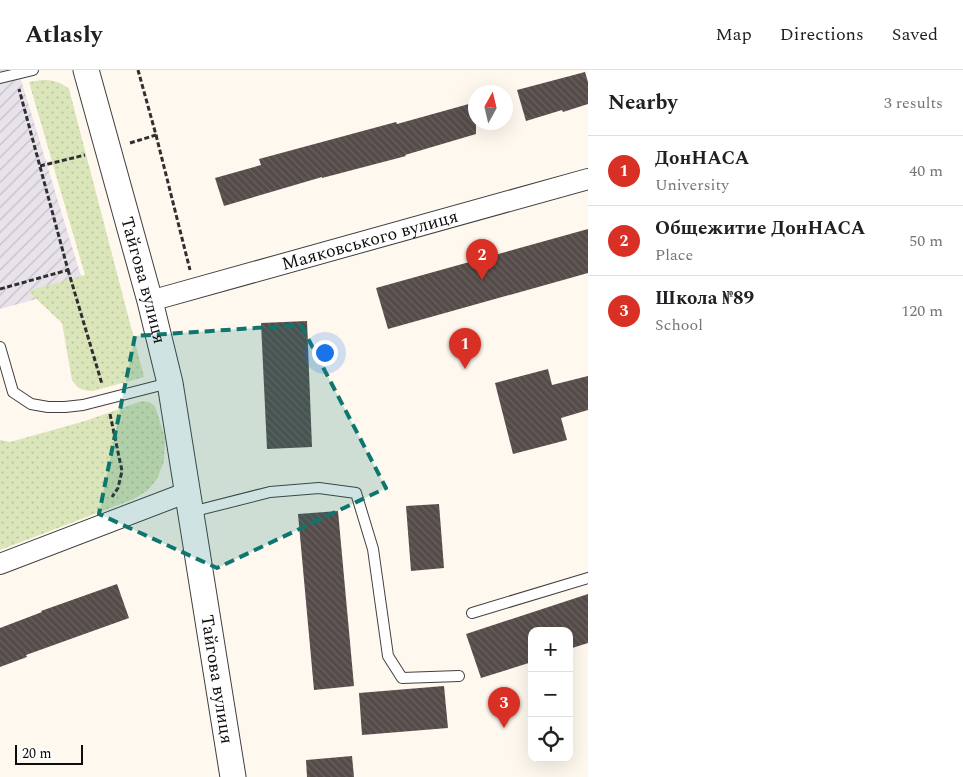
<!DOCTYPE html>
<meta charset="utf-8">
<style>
:root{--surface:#fff;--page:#f6f6f6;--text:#202124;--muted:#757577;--line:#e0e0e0;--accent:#d93025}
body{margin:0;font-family:Spectral,serif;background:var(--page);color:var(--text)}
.controls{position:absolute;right:15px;bottom:15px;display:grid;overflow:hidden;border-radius:10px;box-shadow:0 5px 20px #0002}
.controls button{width:45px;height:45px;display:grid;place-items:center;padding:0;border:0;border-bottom:1px solid var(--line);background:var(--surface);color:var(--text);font:25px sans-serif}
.compass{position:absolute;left:468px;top:15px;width:45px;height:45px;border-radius:50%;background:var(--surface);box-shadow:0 5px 20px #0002;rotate:8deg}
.scale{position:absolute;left:15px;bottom:12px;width:68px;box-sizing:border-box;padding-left:5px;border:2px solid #0d0d0d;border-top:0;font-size:14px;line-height:18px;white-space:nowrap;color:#0d0d0d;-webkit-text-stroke:4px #fff;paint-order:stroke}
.you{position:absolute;left:324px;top:282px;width:18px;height:18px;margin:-12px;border:4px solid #fff;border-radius:50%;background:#1a73e8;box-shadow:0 0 0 8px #1a73e833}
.badge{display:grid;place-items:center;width:32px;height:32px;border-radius:50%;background:var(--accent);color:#fff;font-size:16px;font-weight:700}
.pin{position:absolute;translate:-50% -41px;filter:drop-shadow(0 1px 2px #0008)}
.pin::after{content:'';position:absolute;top:26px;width:18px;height:15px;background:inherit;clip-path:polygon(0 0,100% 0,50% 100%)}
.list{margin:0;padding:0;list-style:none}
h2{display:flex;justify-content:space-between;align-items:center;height:65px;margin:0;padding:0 20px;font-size:21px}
h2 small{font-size:16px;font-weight:400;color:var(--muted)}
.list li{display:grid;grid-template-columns:32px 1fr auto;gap:15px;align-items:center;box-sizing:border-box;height:70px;padding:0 20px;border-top:1px solid var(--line)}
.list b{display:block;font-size:19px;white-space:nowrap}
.list p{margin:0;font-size:16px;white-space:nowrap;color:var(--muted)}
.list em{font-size:16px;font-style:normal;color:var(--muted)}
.icon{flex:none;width:28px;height:28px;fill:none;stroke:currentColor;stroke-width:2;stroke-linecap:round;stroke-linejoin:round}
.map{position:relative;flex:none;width:588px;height:707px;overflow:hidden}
header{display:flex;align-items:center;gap:30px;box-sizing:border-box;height:70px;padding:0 25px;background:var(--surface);border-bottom:1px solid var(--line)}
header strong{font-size:24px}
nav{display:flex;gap:28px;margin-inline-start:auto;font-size:18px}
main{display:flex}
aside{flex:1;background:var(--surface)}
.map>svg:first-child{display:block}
.industrial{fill:url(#industrial-furrows)}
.grass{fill:url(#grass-dots)}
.building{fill:url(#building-back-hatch)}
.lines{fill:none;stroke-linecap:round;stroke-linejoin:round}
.service-casing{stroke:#404040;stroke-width:12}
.minor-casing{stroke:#404040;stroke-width:22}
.tertiary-casing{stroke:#404040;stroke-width:27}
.path{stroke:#2f2f2f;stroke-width:3;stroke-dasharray:5 2.5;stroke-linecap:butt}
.service{stroke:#fff;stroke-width:10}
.minor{stroke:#fff;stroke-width:20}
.tertiary{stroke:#fff;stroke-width:25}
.marked{fill:#0f766e;fill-opacity:0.2;stroke:#0f766e;stroke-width:4;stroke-dasharray:10 6;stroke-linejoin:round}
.labels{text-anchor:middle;stroke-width:5;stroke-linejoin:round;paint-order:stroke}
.street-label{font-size:18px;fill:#0d0d0d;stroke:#fff}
</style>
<header>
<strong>Atlasly</strong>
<nav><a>Map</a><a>Directions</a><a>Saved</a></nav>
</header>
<main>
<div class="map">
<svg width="588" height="707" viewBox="0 0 588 707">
<defs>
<pattern id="industrial-furrows" width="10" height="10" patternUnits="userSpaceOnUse" patternTransform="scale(1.25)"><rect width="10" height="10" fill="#e8e2eb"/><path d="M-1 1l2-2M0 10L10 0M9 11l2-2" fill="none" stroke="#c6c1c8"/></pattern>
<pattern id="grass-dots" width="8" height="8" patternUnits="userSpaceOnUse" patternTransform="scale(1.25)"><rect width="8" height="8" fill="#dae6ba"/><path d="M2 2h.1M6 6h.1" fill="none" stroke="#bac49f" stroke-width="1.8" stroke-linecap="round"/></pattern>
<pattern id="building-back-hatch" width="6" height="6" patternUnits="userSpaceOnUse" patternTransform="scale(1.25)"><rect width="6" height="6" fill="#554c4a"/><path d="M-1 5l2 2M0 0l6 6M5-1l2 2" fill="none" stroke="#686160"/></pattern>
</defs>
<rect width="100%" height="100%" fill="#fef8ee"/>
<path class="industrial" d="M0 0H18L84 216 0 239Z"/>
<g class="grass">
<path d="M42 10C53 10 61 12 69 19L144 307 93 321C84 321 77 319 72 310L62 253 28 221 85 205 29 12Z"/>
<path d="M142 331 149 332 155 336 165 368 164 391 157 409 148 420 134 429 0 480V370L10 372 85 351Z"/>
</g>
<g class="building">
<path d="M585 2 588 12V34L563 42 562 40 526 51 517 20Z"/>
<path d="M476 32V64L405 85 406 86 322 108V107L224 136 215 108 261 95 259 89 396 52 397 54Z"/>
<path d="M588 159V203L388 259 376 218Z"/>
<path d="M307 251 312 377 267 379 261 253Z"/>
<path d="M548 299 552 315 588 306V340L561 348 567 370 513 384 495 313Z"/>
<path d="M439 434 444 498 411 501 406 436Z"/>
<path d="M338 441 354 616 314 620 298 444Z"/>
<path d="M117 514 129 548 26 585 27 587 0 597V558L42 542 41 541Z"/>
<path d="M588 524V573L569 579V561H532V592L481 608 466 564Z"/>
<path d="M444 616 448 658 362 665 359 623Z"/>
<path d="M352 686 354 707H307L306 690Z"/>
</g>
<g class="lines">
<defs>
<g id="service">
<path d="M0 8 33 0"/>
<path d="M0 277 13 322 31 334 48 337H65L83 335 169 313"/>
<path d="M191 442 270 422 319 418 356 423 373 479 388 586 402 608 459 606"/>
<path d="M472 543 588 508"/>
</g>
<g id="minor">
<path id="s1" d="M150 231 588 109"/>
<path d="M0 494 188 422"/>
</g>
<g id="tertiary">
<path id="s2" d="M86 0 150 231 170 313 233 707"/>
</g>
</defs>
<use href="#service" class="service-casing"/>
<use href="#minor" class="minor-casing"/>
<use href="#tertiary" class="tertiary-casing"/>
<g class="path">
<path d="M156 65 190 200"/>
<path d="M130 73 156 65 138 0"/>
<path d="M40 96 85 85"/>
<path d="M68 200 102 314"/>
<path d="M0 219 68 200 19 19"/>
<path d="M110 344 122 401 118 418 112 427"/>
</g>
<use href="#service" class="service"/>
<use href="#minor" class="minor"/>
<use href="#tertiary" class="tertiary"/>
</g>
<path class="marked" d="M301 255 386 418 217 498 99 444 135 266Z"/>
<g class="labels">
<g class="street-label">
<text dy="6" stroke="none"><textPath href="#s1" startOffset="228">Маяковського вулиця</textPath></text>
<text dy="6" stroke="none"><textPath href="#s2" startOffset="218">Тайгова вулиця</textPath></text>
<text dy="6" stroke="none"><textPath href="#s2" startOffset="624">Тайгова вулиця</textPath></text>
</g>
</g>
</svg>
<div class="controls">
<button>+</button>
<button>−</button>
<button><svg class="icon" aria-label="locate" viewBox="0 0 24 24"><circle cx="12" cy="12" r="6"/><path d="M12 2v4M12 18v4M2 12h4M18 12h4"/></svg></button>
</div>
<svg class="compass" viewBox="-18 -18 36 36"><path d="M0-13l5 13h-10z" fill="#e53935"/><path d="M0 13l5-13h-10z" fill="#757577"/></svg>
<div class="scale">20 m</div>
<div class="you"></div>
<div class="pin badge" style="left:465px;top:299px">1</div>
<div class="pin badge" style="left:482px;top:210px">2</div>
<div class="pin badge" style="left:504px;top:658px">3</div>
</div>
<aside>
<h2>Nearby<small>3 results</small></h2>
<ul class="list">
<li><span class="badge">1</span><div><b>ДонНАСА</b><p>University</p></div><em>40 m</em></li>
<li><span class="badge">2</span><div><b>Общежитие ДонНАСА</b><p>Place</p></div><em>50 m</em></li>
<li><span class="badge">3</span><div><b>Школа №89</b><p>School</p></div><em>120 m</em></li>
</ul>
</aside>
</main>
